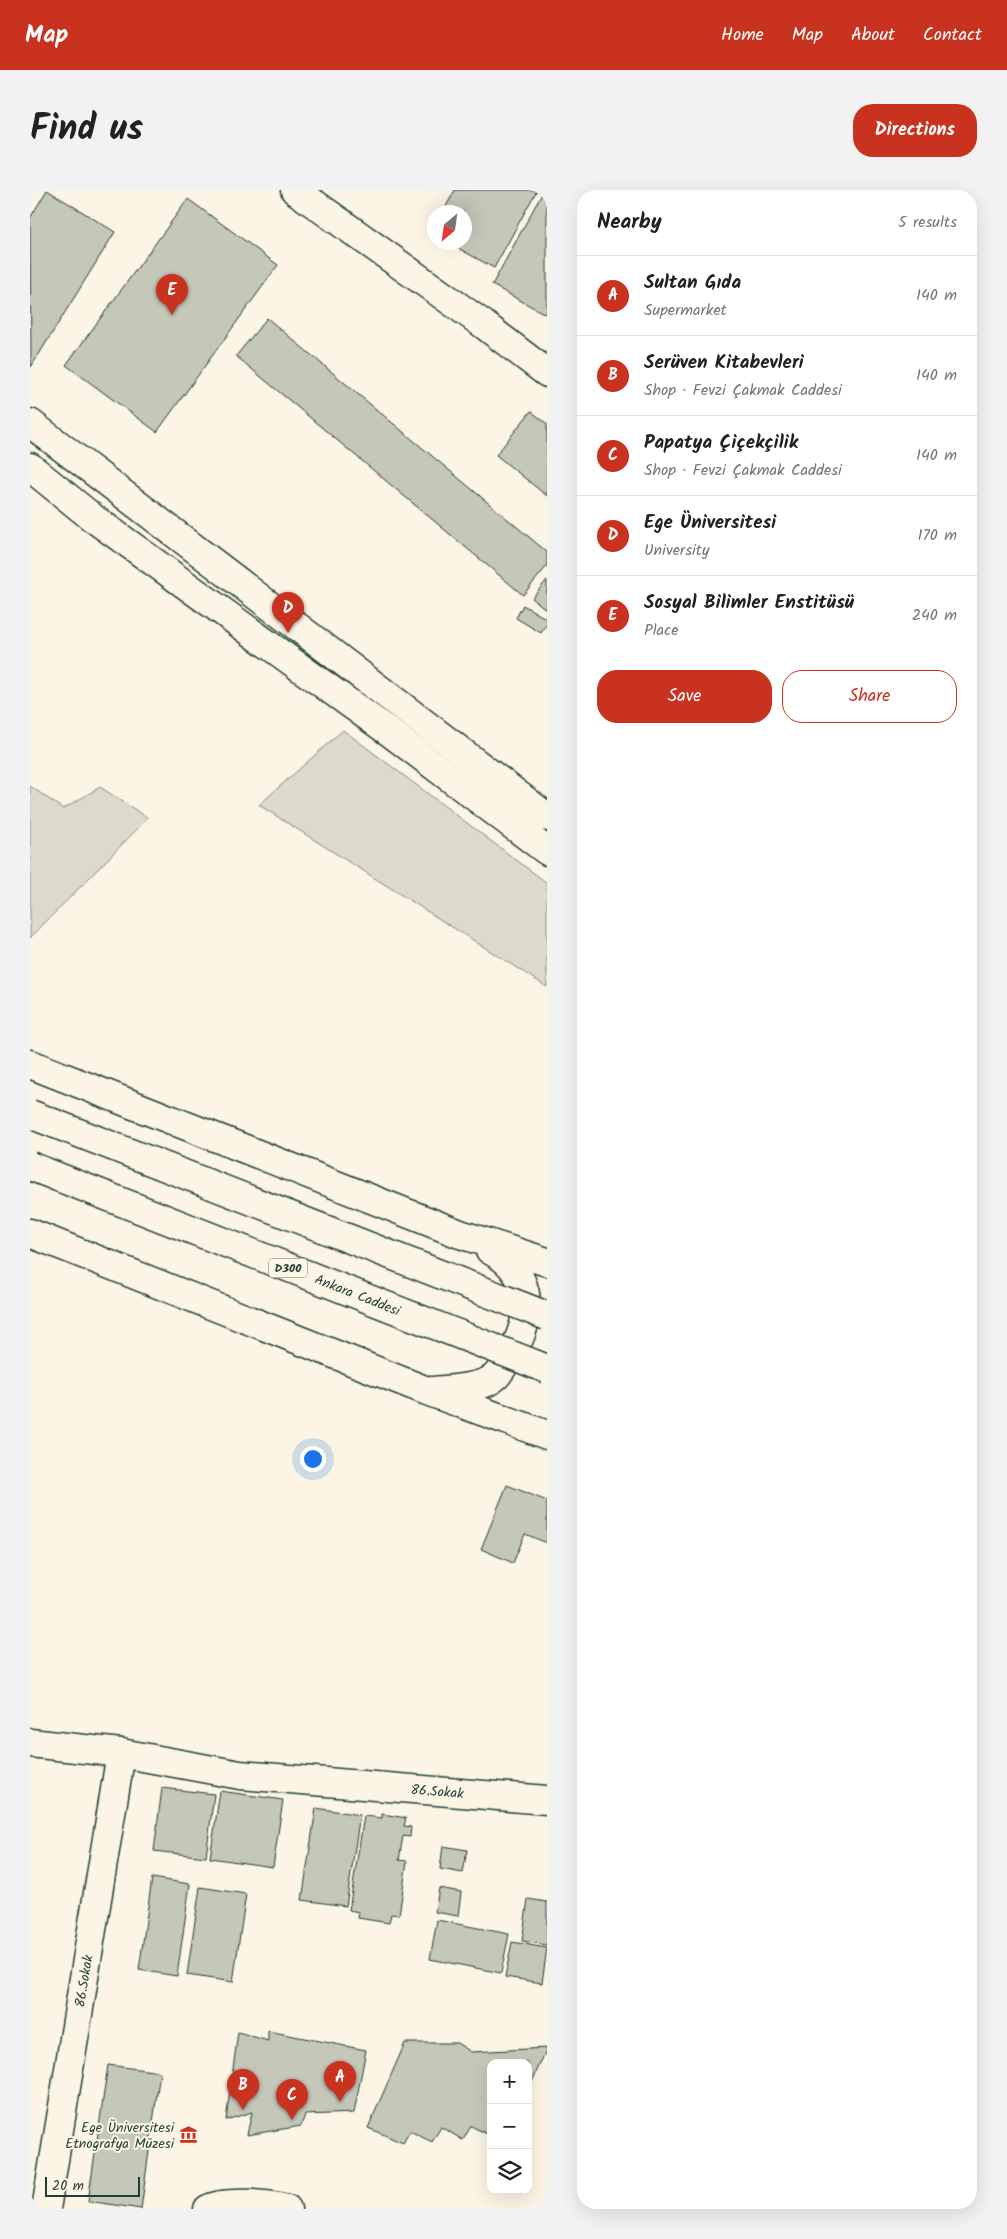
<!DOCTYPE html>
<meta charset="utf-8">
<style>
:root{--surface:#fff;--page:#f2f2f2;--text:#202124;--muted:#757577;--line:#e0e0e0;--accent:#c8321e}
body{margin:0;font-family:Kalam,sans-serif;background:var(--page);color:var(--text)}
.controls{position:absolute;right:15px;bottom:15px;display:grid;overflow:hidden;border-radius:10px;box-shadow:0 5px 20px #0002}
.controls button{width:45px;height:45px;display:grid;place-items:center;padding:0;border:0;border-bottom:1px solid var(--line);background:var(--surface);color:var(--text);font:25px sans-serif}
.compass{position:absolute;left:397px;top:15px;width:45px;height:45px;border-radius:50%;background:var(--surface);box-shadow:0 5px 20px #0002;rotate:209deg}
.scale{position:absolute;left:15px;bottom:12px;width:95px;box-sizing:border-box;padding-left:5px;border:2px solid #1f3d34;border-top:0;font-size:14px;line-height:18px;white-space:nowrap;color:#1f3d34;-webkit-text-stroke:4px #fcf5e5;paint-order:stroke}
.you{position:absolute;left:282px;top:1268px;width:18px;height:18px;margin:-12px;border:4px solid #fff;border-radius:50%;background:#1a73e8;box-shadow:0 0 0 8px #1a73e833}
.badge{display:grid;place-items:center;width:32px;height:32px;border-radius:50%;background:var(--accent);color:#fff;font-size:16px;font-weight:700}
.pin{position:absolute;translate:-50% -41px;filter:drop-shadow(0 1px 2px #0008)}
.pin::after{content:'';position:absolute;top:26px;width:18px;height:15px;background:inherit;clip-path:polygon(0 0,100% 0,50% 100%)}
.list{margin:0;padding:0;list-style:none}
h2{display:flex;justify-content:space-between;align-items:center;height:65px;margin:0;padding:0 20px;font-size:21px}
h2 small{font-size:16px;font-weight:400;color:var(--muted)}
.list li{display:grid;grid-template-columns:32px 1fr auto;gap:15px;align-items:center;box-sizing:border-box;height:80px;padding:0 20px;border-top:1px solid var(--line)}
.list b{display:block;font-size:19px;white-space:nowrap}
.list p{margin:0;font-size:16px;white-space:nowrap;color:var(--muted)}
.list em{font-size:16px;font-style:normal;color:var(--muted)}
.actions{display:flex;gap:10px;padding:15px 20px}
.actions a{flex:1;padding:11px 0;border:1px solid var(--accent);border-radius:20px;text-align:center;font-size:18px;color:var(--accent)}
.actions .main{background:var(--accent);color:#fff}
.icon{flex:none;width:28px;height:28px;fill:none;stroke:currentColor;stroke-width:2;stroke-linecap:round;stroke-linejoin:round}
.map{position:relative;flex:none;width:517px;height:2019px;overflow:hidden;border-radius:20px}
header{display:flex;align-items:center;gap:30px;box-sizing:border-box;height:70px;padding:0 25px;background:var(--accent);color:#fff}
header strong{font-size:24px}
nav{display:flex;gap:28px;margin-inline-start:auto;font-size:18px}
.intro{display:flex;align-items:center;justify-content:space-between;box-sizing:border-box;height:120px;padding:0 30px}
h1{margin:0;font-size:35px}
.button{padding:12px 22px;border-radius:20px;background:var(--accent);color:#fff;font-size:18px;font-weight:700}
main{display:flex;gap:30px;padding:0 30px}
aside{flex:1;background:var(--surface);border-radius:20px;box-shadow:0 5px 20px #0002}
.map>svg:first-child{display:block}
.green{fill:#dcdacc;stroke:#7e8c80}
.building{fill:#c5c7b9;stroke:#1f3d34}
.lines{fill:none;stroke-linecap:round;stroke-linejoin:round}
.minor-casing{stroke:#1f3d34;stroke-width:31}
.major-casing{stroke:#1f3d34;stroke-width:31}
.minor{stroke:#fcf5e5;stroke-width:28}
.major{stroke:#fcf5e5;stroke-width:28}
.highway-bridge-casing{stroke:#1f3d34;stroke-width:31;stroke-linecap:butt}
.highway-bridge{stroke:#fcf5e5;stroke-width:28}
.labels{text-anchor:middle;stroke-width:4;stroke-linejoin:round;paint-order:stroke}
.shield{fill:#fcf5e5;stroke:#617469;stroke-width:1}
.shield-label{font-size:12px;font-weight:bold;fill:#1f3d34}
.street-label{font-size:14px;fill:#1f3d34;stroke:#fcf5e5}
.poi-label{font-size:14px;fill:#1f3d34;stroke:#fcf5e5;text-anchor:end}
</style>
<header>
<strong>Map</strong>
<nav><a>Home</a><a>Map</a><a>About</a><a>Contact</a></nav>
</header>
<div class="intro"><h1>Find us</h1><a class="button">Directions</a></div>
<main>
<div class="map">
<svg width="517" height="2019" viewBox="0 0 517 2019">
<rect width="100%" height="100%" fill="#fcf5e5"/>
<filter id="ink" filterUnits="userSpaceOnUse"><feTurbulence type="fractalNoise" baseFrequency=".02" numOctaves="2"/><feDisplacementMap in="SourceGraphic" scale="10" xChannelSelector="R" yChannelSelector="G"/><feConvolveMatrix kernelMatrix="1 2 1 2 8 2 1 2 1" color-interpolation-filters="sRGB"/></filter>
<g filter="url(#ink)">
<g class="green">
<path d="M313 540 517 693V797L229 615Z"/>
<path d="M0 596 33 619 70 597 118 628 0 748Z"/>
</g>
<g class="building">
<path d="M17 0 85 42 1 177 0 28Z"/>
<path d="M425 0H507L464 78 417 52H434V22H413Z"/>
<path d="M514 0H517V125L462 95Z"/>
<path d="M158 9 248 75 127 242 36 175Z"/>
<path d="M237 128 517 362V376L493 405 206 166Z"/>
<path d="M501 221 517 234V306L466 265Z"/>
<path d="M517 390V420L502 408Z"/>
<path d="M493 415 517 429V434L511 443 486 428Z"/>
<path d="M477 1295 517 1311V1353L495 1344 483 1373 451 1359Z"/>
<path d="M132 1598 184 1604 176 1667 124 1661Z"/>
<path d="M190 1601 253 1610 243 1677 180 1668Z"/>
<path d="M286 1618 330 1625 316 1716 272 1710Z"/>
<path d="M352 1624 376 1628 374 1636 381 1637 380 1647 373 1646 369 1670 377 1671 369 1725 361 1724 359 1733 328 1728 329 1722 319 1720 334 1626 352 1628Z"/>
<path d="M413 1656 437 1660 433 1683 410 1679Z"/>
<path d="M122 1688 160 1694 147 1786 109 1780Z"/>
<path d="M170 1697 216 1704 203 1792 157 1785Z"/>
<path d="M409 1698 431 1702 428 1726 405 1722Z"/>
<path d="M498 1709 517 1712V1755L492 1751Z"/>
<path d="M407 1730 479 1744 471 1783 400 1769Z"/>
<path d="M482 1752 517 1758 512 1793 475 1787Z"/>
<path d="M238 1841 336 1860 324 1923 275 1925 271 1936 217 1945 222 1922 196 1930 208 1842 238 1851Z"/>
<path d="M375 1853H427L441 1862 517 1858 498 1901V1873H461V1946L441 1936 433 1950 411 1937 402 1952 380 1941 373 1953 338 1938Z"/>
<path d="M78 1875 130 1882 111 2019 58 2011Z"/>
</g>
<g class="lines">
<defs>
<g id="minor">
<path d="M265 0 453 134 517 183"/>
<path d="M0 233 517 627"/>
<path d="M0 277 63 328 362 544 517 661"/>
<path d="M0 1553 91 1563"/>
<path id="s1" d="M16 2019 91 1563 210 1585 517 1610"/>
</g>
<g id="major">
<path d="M0 874 430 1044 517 1072"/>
<path d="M0 1043 397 1201 517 1245"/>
<path d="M404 1201C421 1199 453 1199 466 1186 470 1182 474 1175 477 1170 504 1131 506 1084 460 1060"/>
<path d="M178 2019C195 2010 238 2014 257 2019"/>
</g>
</defs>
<use href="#minor" class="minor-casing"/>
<use href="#major" class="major-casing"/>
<use href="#minor" class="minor"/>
<use href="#major" class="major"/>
<defs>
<g id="highway-bridge">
<path d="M0 924 517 1126"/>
<path id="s2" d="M0 976 517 1179"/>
</g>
</defs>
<use href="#highway-bridge" class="highway-bridge-casing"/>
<use href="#highway-bridge" class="highway-bridge"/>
</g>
</g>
<defs>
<symbol id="museum-bare" viewBox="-9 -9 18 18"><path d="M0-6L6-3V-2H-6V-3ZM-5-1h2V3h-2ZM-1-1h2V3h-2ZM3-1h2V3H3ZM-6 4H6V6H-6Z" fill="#c8321e" stroke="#fcf5e5" stroke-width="2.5" paint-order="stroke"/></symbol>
</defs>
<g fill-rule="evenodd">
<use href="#museum-bare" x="146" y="1932" width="25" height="25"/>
</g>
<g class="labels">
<rect class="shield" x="239" y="1068.5" width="38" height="19" rx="4"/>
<g class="shield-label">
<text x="258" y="1082">D300</text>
</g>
<g class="street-label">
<text dy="5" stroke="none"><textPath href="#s2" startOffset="352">Ankara Caddesi</textPath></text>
<text dy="5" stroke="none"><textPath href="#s1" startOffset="781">86.Sokak</textPath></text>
<text dy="5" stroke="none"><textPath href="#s1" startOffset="231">86.Sokak</textPath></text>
</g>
<g class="poi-label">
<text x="144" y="1942">Ege Üniversitesi<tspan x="144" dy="16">Etnografya Müzesi</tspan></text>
</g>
</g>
</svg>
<div class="controls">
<button>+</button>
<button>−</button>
<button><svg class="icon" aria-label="layers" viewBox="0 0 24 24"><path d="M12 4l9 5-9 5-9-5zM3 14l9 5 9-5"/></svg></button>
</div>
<svg class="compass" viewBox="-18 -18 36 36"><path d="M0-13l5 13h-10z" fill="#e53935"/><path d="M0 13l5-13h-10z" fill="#757577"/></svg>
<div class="scale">20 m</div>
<div class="you"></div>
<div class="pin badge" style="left:310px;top:1912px">A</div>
<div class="pin badge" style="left:213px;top:1920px">B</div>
<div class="pin badge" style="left:262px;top:1930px">C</div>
<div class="pin badge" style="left:258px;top:443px">D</div>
<div class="pin badge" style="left:142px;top:125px">E</div>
</div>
<aside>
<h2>Nearby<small>5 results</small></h2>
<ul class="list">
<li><span class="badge">A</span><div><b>Sultan Gıda</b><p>Supermarket</p></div><em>140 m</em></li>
<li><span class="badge">B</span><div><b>Serüven Kitabevleri</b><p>Shop · Fevzi Çakmak Caddesi</p></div><em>140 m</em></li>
<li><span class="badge">C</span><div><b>Papatya Çiçekçilik</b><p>Shop · Fevzi Çakmak Caddesi</p></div><em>140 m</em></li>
<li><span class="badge">D</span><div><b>Ege Üniversitesi</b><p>University</p></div><em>170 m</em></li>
<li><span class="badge">E</span><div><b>Sosyal Bilimler Enstitüsü</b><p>Place</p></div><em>240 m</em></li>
</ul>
<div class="actions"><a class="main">Save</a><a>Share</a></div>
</aside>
</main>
